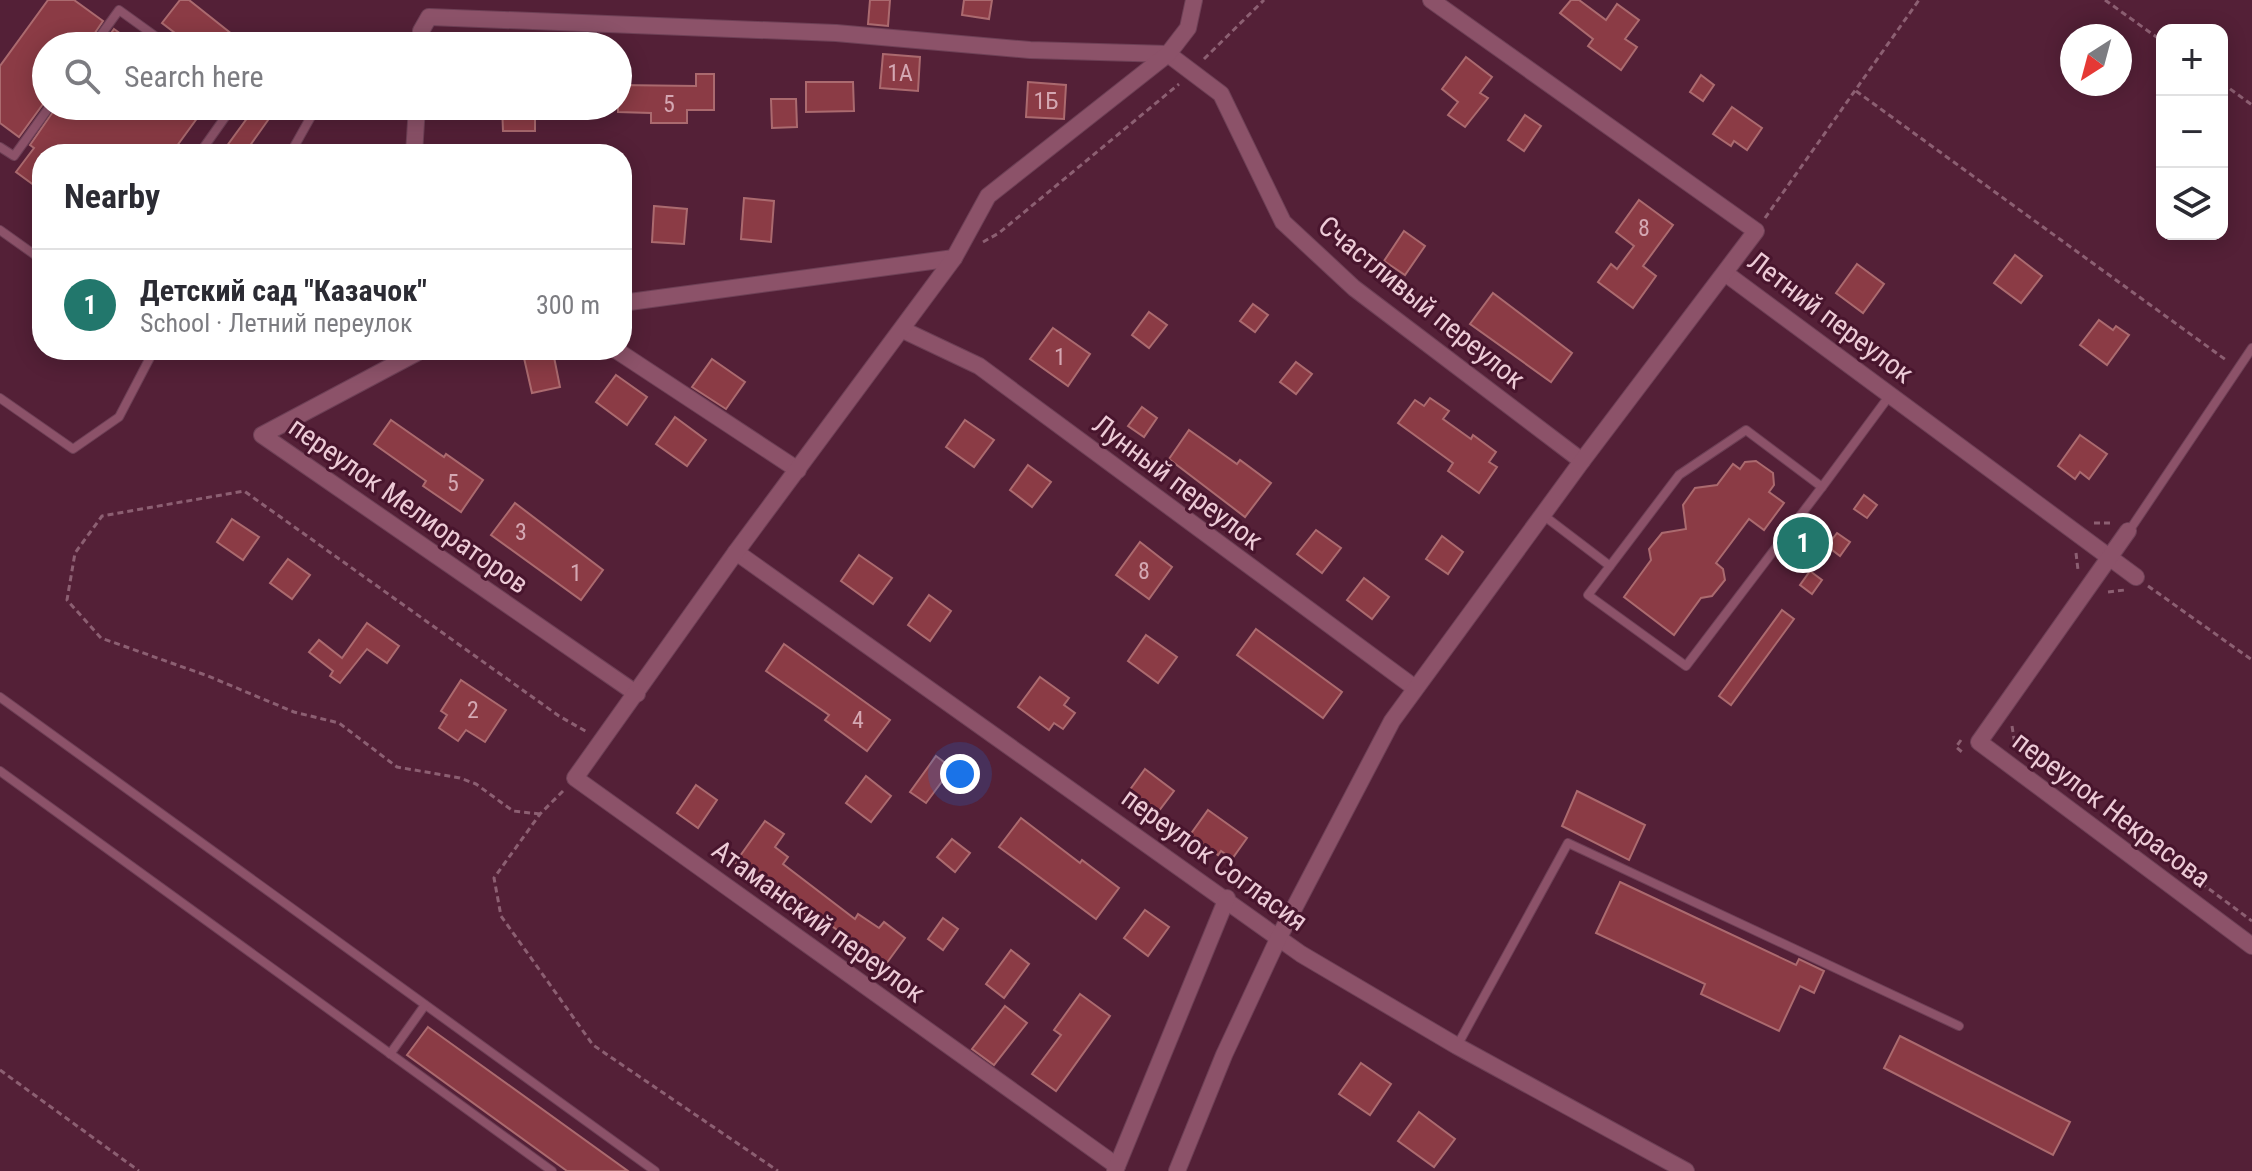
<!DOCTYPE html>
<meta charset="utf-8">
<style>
:root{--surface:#fff;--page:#f7f7f7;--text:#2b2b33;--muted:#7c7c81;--line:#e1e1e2;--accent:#22776c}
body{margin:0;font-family:"Roboto Condensed",sans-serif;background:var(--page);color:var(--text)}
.controls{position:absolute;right:24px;top:24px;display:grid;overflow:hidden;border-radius:16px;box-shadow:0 4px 20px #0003}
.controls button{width:72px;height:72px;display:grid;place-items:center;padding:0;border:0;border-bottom:2px solid var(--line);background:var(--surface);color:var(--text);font:40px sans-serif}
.compass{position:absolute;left:2060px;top:24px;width:72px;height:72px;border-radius:50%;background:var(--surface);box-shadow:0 4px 20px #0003;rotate:216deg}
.you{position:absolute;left:960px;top:774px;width:28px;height:28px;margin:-20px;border:6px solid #fff;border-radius:50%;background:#1a73e8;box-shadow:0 0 0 12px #1a73e833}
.badge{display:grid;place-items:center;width:52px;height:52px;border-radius:50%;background:var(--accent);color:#fff;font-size:26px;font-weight:700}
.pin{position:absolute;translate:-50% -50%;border:4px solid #fff;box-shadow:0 2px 8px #0006}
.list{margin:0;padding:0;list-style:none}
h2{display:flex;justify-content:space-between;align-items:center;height:104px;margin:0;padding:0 32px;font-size:34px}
h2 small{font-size:26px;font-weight:400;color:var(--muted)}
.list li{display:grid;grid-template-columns:52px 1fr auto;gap:24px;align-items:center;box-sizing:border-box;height:112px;padding:0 32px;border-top:2px solid var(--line)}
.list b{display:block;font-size:30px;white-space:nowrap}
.list p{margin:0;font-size:26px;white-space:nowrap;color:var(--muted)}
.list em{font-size:26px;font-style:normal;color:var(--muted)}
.icon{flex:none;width:44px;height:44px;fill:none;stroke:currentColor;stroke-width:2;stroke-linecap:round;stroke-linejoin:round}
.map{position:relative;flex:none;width:2252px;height:1171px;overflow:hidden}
.search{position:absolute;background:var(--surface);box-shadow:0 4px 20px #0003;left:32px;top:32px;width:600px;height:88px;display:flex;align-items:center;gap:20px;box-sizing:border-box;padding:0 28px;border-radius:44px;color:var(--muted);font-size:30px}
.panel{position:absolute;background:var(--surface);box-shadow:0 4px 20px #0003;left:32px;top:144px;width:600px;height:216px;border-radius:32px}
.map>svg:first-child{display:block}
.building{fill:#8b3b45;stroke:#ab6a6f;stroke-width:2}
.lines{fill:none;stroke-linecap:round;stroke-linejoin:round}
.lane-casing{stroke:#6e4056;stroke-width:10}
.street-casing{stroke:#6e4056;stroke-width:18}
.path{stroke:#8c5f72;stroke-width:3;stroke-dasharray:6 4;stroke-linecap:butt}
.lane{stroke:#8c5269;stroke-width:8}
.street{stroke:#8c5269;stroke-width:16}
.labels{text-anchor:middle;stroke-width:6;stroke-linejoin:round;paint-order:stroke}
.number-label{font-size:24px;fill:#d4a7b2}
.street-label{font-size:28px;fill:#edcbd7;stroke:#48152d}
</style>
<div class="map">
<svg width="2252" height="1171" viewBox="0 0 2252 1171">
<rect width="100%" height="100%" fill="#542037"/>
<g class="building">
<path d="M48 0H74L103 21 86 46H46V100L19 137 0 123V66Z"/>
<path d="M180 0H189L247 46H192L162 23Z"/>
<path d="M870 0H890L888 26 868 24Z"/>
<path d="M964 0H992L989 19 962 15Z"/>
<path d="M1571 0H1579L1606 20 1617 4 1639 20 1625 39 1637 47 1621 70 1588 46 1593 39 1560 13Z"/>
<path d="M114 29 138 46H102Z"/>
<path d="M883 54 920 57 918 91 880 88Z"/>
<path d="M1466 57 1492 77 1480 93 1488 98 1465 127 1448 115 1458 102 1442 89Z"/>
<path d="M696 74H714V110H687V123H651V113L618 112V85L696 86Z"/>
<path d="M1701 75 1714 85 1703 101 1690 92Z"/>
<path d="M806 82H853L854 111 806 112Z"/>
<path d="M1028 82 1066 85 1064 119 1026 117Z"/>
<path d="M771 99H796L797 127 772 128Z"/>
<path d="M57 106H206L171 154H42V191L16 172 34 148 30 145Z"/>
<path d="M256 106H278L244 154H221Z"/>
<path d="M502 106H535V131H503Z"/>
<path d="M1732 107 1762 128 1747 150 1734 141 1731 146 1713 134Z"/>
<path d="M1525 115 1541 126 1524 151 1508 140Z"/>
<path d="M744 198 774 201 771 242 741 239Z"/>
<path d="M1639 200 1673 225 1643 266 1656 276 1633 308 1598 282 1611 264 1617 269 1634 246 1616 232Z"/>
<path d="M654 206 687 209 684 244 652 242Z"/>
<path d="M1404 231 1425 246 1405 275 1384 261Z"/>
<path d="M2015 255 2042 276 2021 303 1994 283Z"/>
<path d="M1857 264 1884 284 1863 313 1836 293Z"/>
<path d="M1493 293 1572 353 1551 382 1470 324Z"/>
<path d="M1253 304 1268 315 1255 332 1240 321Z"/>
<path d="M1149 312 1167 325 1149 348 1132 335Z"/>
<path d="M2099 320 2113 330 2116 326 2129 335 2107 365 2080 345Z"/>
<path d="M1053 328 1090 354 1068 386 1030 359Z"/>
<path d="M553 352 560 387 532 393 524 358Z"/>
<path d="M712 359 745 382 726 409 692 387Z"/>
<path d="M1296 362 1312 374 1296 394 1280 382Z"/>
<path d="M616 375 647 397 627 425 596 402Z"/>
<path d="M1430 398 1449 411 1443 419 1471 439 1473 435 1496 452 1489 462 1497 467 1479 493 1448 471 1453 463 1398 423 1415 400 1424 406Z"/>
<path d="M1142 407 1157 418 1144 437 1128 426Z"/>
<path d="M675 417 706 440 687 466 656 444Z"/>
<path d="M391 420 444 457 446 454 483 480 461 512 423 486 426 481 374 444Z"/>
<path d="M965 420 994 440 974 467 946 447Z"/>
<path d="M1189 430 1237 464 1240 460 1271 483 1245 517 1169 459Z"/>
<path d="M2080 435 2107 454 2089 479 2080 472 2075 479 2058 466Z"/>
<path d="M1756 461 1773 473 1774 485 1769 492 1784 503 1764 530 1749 519 1716 563 1723 569 1725 580 1712 596 1701 598 1674 635 1624 597 1651 560 1649 549 1662 533 1686 529 1683 505 1695 488 1717 485 1733 464 1740 469 1745 462Z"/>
<path d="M1028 465 1051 482 1032 507 1010 490Z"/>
<path d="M1864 495 1877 505 1867 518 1854 509Z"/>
<path d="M515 503 603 570 581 600 491 535Z"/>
<path d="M232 519 259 537 243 560 217 542Z"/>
<path d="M1316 530 1341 548 1322 573 1297 554Z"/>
<path d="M1837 533 1850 542 1840 556 1827 546Z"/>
<path d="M1442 536 1463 552 1448 574 1426 559Z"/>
<path d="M1140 542 1172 567 1149 599 1116 575Z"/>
<path d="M859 555 892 578 873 604 841 581Z"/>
<path d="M288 559 310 575 292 599 270 583Z"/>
<path d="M1810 571 1822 580 1812 594 1800 585Z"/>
<path d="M1364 578 1389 597 1372 619 1347 600Z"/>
<path d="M929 595 951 611 930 641 908 625Z"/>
<path d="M1782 610 1794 619 1731 705 1719 696Z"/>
<path d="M367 623 399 646 387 663 367 649 340 683 330 676 333 671 309 652 319 640 342 658Z"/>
<path d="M1256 629 1342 692 1323 718 1237 655Z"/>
<path d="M1146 635 1177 657 1158 683 1128 661Z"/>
<path d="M784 644 890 720 867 751 825 720 829 715 766 671Z"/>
<path d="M1040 677 1069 698 1064 705 1075 713 1063 729 1054 723 1049 730 1018 707Z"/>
<path d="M461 680 506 710 485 742 466 730 458 741 439 728 447 715 441 711Z"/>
<path d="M936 756 952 768 926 803 910 792Z"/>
<path d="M1145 769 1174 791 1158 812 1129 791Z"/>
<path d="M866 776 891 796 871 822 846 803Z"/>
<path d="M696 785 717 800 698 828 677 813Z"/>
<path d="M1577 791 1645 825 1629 860 1562 826Z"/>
<path d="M1208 810 1247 838 1232 859 1221 851 1218 855 1190 835Z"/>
<path d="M1021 818 1080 863 1082 860 1119 888 1096 919 999 847Z"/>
<path d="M765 821 784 834 775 847 788 857 783 864 855 919 858 914 879 928 884 922 905 938 886 964 877 958 874 962 859 951 861 948 821 918 817 923 735 863Z"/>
<path d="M952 839 970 853 955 872 937 857Z"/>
<path d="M1620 882 1796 965 1799 959 1824 971 1814 993 1800 986 1779 1031 1701 994 1705 984 1596 933Z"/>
<path d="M1145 910 1169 927 1148 956 1124 938Z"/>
<path d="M943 918 958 929 943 950 928 939Z"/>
<path d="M1011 950 1029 964 1004 998 986 984Z"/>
<path d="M1080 994 1110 1016 1056 1091 1032 1074 1061 1035 1054 1030Z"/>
<path d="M1005 1006 1027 1023 994 1065 972 1049Z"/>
<path d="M428 1027 628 1171H567L407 1055Z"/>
<path d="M1900 1036 2070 1122 2053 1155 1884 1068Z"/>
<path d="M1361 1063 1391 1084 1370 1115 1339 1094Z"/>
<path d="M1419 1112 1455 1139 1434 1167 1398 1141Z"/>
</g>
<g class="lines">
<defs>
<g id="lane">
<path d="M93 46 119 10 169 46"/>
<path d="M0 147 14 156 50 106"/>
<path d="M199 154 233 106"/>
<path d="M290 154 317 106"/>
<path d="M0 230 42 260"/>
<path d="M0 398 73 449 119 417 154 350"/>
<path d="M1746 430 1822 487 1686 666 1588 595 1679 475Z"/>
<path d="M1822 487 1890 395"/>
<path d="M1543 515 1610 566"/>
<path d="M2129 531 2252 348"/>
<path d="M0 697 655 1171"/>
<path d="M0 771 552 1171"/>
<path d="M1457 1046 1568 843 1959 1026"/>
<path d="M390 1054 425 1005"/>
</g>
<g id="street">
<path d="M420 46 421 31 429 17 836 33 1030 50 1168 54 1221 94 1283 222 1354 288 1582 461"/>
<path d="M414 154 417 106"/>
<path d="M1725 273 2136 577"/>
<path d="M622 303 954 258"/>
<path d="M903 330 979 366 1415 688"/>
<path d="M422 350 262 435 637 694"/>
<path d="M616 350 798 470"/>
<path d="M2128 531 1979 742 2252 946"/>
<path d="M736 552 1301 954 1457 1046 1686 1171"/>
<path d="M1117 1166 575 778 736 552 954 258 988 196 1168 54 1188 28 1194 0"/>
<path d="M1115 1171 1227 898"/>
<path d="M1177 1171 1224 1055 1279 937 1392 721 1582 461 1756 231 1431 0"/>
</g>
</defs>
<use href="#lane" class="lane-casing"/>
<use href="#street" class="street-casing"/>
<g class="path">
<path d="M2105 0 2162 41"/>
<path d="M1204 59 1264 0"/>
<path d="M2222 83 2252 105"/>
<path d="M1856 91 2226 360"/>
<path d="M1765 218 1919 0"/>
<path d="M983 242 999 233 1179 84"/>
<path d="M1758 259 1763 279"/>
<path d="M2094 523H2114"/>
<path d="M2076 553 2078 570"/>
<path d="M2148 586 2252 660"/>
<path d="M2108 592 2125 590"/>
<path d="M2012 726 2015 745"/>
<path d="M1961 740 1956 747 1962 752"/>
<path d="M563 791 540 814 494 878 501 916 593 1045 778 1171"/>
<path d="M540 814 513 811 476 784 460 778 397 767 339 723 294 712 208 676 101 638 67 600 75 553 102 516 244 491 559 716 587 732"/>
<path d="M2185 871 2252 921"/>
<path d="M0 1070 139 1171"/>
</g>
<use href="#lane" class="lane"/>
<use href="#street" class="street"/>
</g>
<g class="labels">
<g class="number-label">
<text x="900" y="81">1А</text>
<text x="1046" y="109">1Б</text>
<text x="669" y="112">5</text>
<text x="1644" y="236">8</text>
<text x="1060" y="365">1</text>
<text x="453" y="491">5</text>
<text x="521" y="540">3</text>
<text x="1144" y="579">8</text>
<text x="576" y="581">1</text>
<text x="473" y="718">2</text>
<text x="858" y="728">4</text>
</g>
<g class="street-label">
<text transform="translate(1422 302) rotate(39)" y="10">Счастливый переулок</text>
<text transform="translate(1831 317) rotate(37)" y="10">Летний переулок</text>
<text transform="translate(1178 482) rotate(37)" y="10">Лунный переулок</text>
<text transform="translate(409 505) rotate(35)" y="10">переулок Мелиораторов</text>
<text transform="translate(2112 809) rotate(37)" y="10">переулок Некрасова</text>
<text transform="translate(1215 859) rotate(36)" y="10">переулок Согласия</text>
<text transform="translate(819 921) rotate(36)" y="10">Атаманский переулок</text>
</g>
</g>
</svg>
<div class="controls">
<button>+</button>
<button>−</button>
<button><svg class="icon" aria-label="layers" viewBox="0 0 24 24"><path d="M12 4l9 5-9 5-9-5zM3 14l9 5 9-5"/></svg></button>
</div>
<svg class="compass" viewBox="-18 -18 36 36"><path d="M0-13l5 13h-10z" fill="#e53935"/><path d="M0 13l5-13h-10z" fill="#7c7c81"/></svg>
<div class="you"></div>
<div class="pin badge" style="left:1803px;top:543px">1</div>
<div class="search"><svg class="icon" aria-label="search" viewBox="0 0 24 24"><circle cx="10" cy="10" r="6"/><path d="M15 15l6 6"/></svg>Search here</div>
<section class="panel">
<h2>Nearby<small></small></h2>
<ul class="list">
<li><span class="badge">1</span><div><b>Детский сад &quot;Казачок&quot;</b><p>School · Летний переулок</p></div><em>300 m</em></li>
</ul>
</section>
</div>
